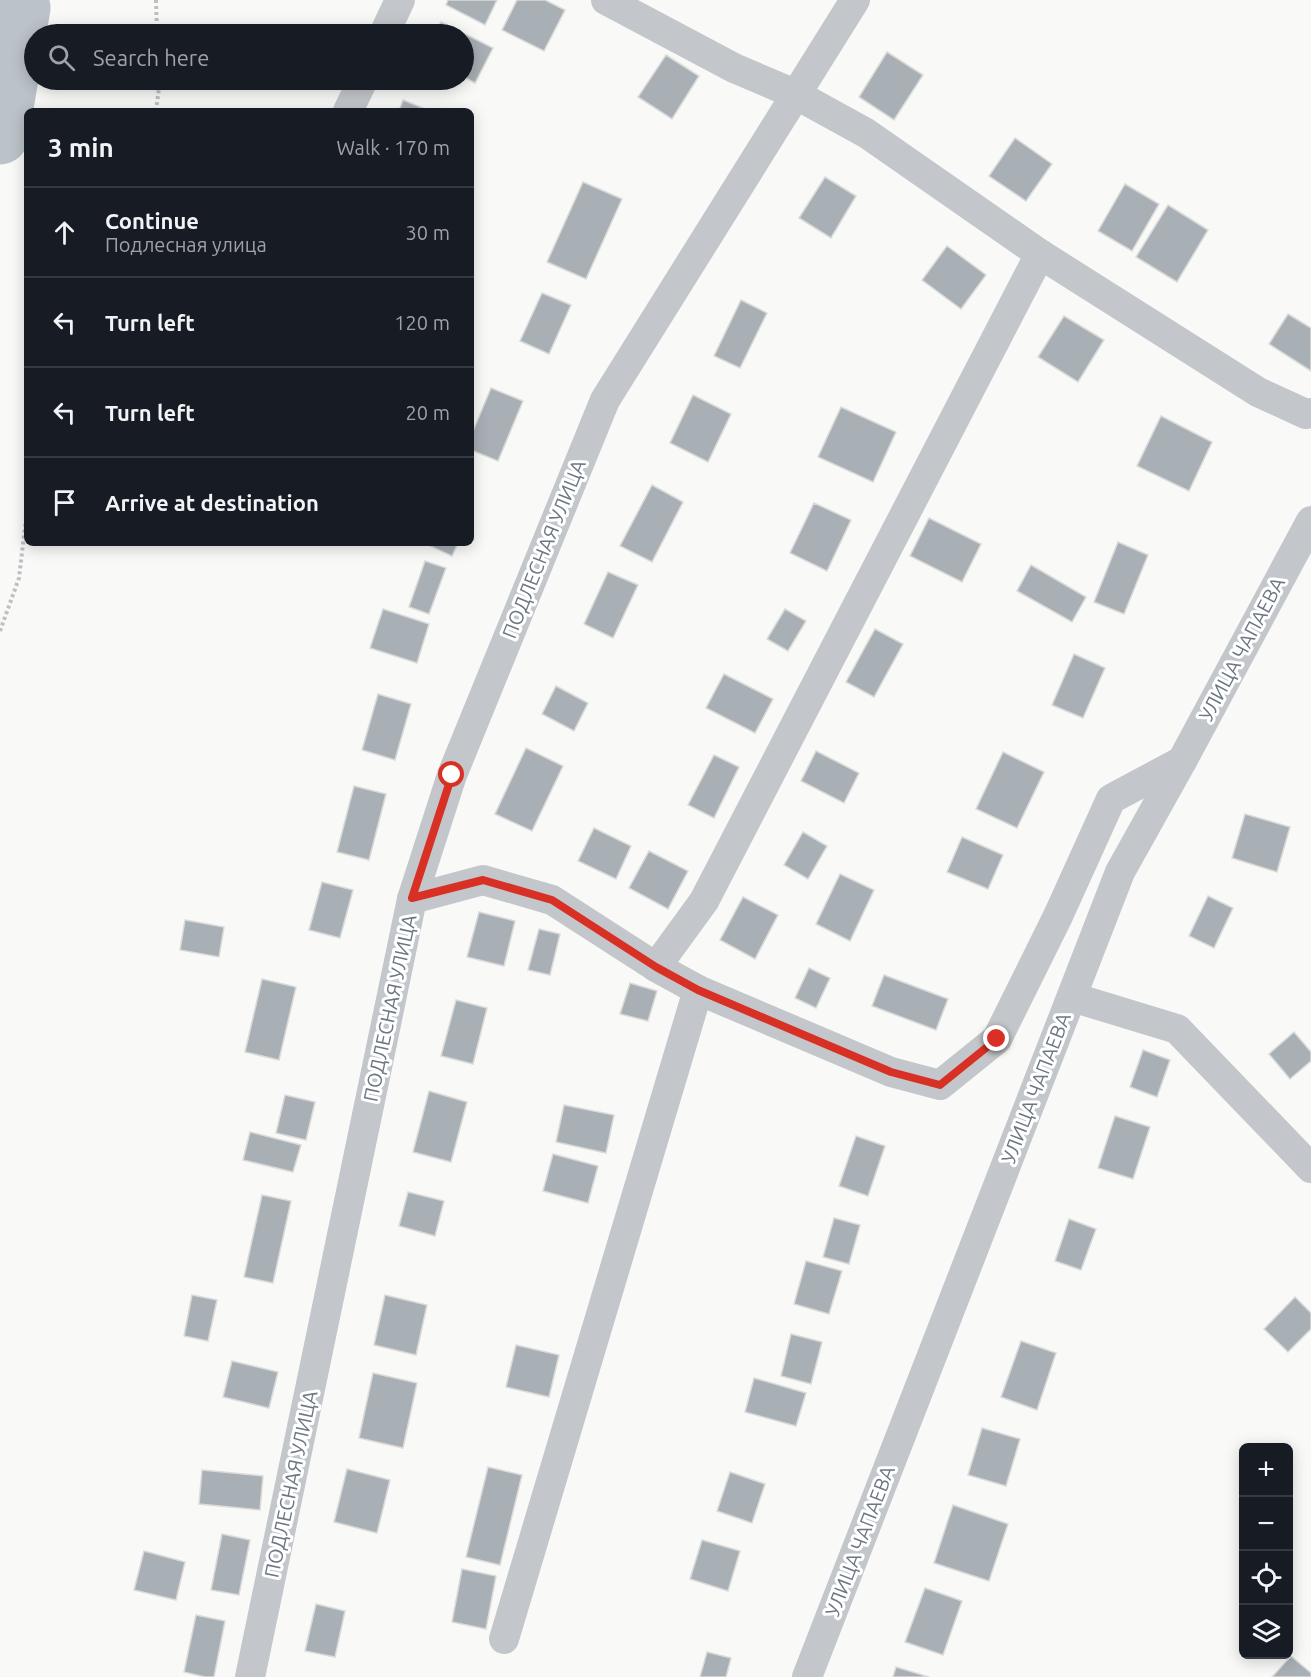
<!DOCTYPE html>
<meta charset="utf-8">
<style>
:root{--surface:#171b24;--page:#20242c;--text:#f1f3f6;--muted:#9ea1a6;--line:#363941}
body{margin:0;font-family:Ubuntu,sans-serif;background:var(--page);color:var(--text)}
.controls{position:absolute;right:18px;bottom:18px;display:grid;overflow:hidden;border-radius:9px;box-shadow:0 3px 15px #0003}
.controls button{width:54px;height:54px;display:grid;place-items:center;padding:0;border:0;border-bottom:2px solid var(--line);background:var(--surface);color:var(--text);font:30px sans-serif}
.stop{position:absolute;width:18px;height:18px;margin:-14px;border:4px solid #d93025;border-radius:50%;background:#fff}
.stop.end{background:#d93025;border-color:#fff;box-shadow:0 2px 6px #0008}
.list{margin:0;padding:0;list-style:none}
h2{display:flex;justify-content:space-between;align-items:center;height:78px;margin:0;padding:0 24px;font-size:26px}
h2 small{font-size:20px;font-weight:400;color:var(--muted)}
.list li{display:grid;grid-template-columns:39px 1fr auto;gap:18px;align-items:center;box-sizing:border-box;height:90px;padding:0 24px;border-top:2px solid var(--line)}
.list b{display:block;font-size:22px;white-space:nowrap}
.list p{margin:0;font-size:20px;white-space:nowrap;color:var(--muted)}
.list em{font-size:20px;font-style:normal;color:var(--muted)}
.icon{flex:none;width:33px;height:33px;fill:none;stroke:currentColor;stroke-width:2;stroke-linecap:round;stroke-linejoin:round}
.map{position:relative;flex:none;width:1311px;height:1677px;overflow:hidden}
.search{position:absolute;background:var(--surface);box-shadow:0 3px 15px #0003;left:24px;top:24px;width:450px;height:66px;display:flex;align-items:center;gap:15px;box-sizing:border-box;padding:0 21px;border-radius:33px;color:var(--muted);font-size:22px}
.panel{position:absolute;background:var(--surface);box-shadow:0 3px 15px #0003;left:24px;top:108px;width:450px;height:438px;border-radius:9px}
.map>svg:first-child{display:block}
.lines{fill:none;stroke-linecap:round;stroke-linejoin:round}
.river{stroke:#bbc3c8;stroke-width:57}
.building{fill:#a8afb5;stroke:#dadbd9;stroke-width:1.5}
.path{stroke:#bdbfc2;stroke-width:4;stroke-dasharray:3 3;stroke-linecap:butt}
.minor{stroke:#c3c6ca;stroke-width:30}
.route{stroke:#d93025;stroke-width:8}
.labels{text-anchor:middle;stroke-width:6;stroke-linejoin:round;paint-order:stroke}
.street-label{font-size:20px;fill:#6b7784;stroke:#fff}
</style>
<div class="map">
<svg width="1311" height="1677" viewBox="0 0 1311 1677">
<rect width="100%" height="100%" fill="#f9f9f7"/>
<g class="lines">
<path class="river" d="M0 136 22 8 18 0"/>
</g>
<g class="building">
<path d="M448 0H497L485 25 446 5Z"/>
<path d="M517 0H545L565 10 544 51 502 30Z"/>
<path d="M441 22 493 48 475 83 464 77V34H434Z"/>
<path d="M887 52 923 75 894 120 859 97Z"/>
<path d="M666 55 699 76 672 119 638 97Z"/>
<path d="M403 100 430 111H399Z"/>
<path d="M1015 138 1052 164 1026 201 989 176Z"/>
<path d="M825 177 856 196 831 238 799 218Z"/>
<path d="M583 182 622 199 586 279 547 262Z"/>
<path d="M1125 184 1159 204 1132 251 1098 231Z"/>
<path d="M1168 205 1208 230 1177 282 1136 257Z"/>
<path d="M947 246 986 275 961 309 922 280Z"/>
<path d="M542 293 571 305 549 354 520 341Z"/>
<path d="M741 300 767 313 740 368 714 356Z"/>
<path d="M1288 314 1311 328V371L1269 344Z"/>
<path d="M1064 316 1104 340 1078 382 1038 357Z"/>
<path d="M491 388 523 401 498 461 471 450V436Z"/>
<path d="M693 395 731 414 708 462 670 443Z"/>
<path d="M841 407 896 432 873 482 818 457Z"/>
<path d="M1161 416 1212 442 1189 491 1137 466Z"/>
<path d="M652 485 683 502 652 562 620 546Z"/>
<path d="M814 503 851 520 827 571 790 553Z"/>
<path d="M929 518 981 544 962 582 910 556Z"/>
<path d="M1118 542 1148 555 1124 614 1094 602Z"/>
<path d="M424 543H458L452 556Z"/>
<path d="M425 561 446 568 429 614 409 607Z"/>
<path d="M1031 565 1086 597 1072 622 1017 591Z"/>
<path d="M608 572 638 585 613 638 584 624Z"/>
<path d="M383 609 429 624 417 663 370 648Z"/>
<path d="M785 609 806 621 788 651 767 639Z"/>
<path d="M875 629 903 644 874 697 846 682Z"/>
<path d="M1074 654 1105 668 1083 718 1052 705Z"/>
<path d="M724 674 773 699 755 733 706 708Z"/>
<path d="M556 686 588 703 574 731 542 714Z"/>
<path d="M378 694 411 704 395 760 362 750Z"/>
<path d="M526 748 563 766 532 831 495 814Z"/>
<path d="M816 751 859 773 844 803 801 781Z"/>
<path d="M1003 752 1044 772 1017 828 976 809Z"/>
<path d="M714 755 739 767 714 818 688 805Z"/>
<path d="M354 786 386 794 369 860 337 852Z"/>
<path d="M1245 814 1290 827 1277 872 1232 858Z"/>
<path d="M594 828 631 846 616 879 578 861Z"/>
<path d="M803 832 827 846 808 879 784 865Z"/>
<path d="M962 837 1003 855 988 889 947 872Z"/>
<path d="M649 851 688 871 668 909 629 888Z"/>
<path d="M840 874 874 890 850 941 816 924Z"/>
<path d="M322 882 353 890 340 938 309 930Z"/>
<path d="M1208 896 1233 908 1214 948 1189 936Z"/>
<path d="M743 897 778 915 755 959 720 940Z"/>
<path d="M479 912 515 921 504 966 467 957Z"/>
<path d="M185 920 224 927 219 957 180 950Z"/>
<path d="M539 929 560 934 550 975 528 970Z"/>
<path d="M809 968 830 978 816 1008 795 998Z"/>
<path d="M884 975 948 999 936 1030 872 1006Z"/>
<path d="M262 979 296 987 279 1060 245 1052Z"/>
<path d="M630 983 657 991 648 1021 620 1014Z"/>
<path d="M456 1000 487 1008 473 1064 441 1056Z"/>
<path d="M1294 1032 1311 1052V1061L1290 1079 1269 1054Z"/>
<path d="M1143 1050 1170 1060 1157 1097 1130 1087Z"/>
<path d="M429 1091 467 1102 451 1162 413 1152Z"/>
<path d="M285 1095 315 1102 306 1140 276 1133Z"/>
<path d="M564 1105 614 1115 606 1153 556 1142Z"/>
<path d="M1115 1116 1150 1127 1133 1179 1098 1168Z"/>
<path d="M250 1132 301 1145 293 1172 243 1160Z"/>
<path d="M856 1136 885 1146 868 1196 839 1186Z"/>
<path d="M553 1154 598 1166 588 1203 543 1191Z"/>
<path d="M408 1192 444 1201 435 1236 399 1226Z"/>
<path d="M262 1195 291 1201 273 1283 244 1277Z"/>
<path d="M834 1218 860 1225 849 1264 823 1257Z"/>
<path d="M1069 1219 1096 1229 1081 1270 1055 1261Z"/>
<path d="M806 1261 842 1271 829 1314 794 1304Z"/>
<path d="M192 1295 217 1300 208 1341 184 1336Z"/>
<path d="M385 1295 427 1305 416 1355 374 1345Z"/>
<path d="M1295 1297 1311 1313V1329L1288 1352 1264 1329Z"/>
<path d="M791 1334 822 1342 811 1384 781 1376Z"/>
<path d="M1021 1341 1056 1353 1037 1410 1001 1397Z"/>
<path d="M516 1345 559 1355 549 1397 506 1387Z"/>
<path d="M232 1361 278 1372 269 1408 223 1397Z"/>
<path d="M373 1373 417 1383 403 1448 359 1438Z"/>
<path d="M754 1378 806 1393 796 1426 745 1412Z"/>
<path d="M982 1428 1020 1439 1006 1486 968 1475Z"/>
<path d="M488 1467 522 1475 500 1565 466 1557Z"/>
<path d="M347 1469 390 1480 377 1533 334 1522Z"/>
<path d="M202 1470 263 1476 260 1510 199 1504Z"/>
<path d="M730 1472 765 1484 752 1523 717 1511Z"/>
<path d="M953 1505 1008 1524 989 1581 934 1563Z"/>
<path d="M222 1534 250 1540 239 1595 211 1590Z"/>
<path d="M702 1540 740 1551 728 1591 690 1579Z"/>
<path d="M144 1551 185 1562 176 1600 134 1590Z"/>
<path d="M462 1569 496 1576 486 1629 452 1622Z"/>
<path d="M925 1588 962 1601 943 1655 905 1642Z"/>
<path d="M316 1604 345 1611 335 1657 305 1651Z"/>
<path d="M196 1615 225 1621 214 1677H205L184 1672Z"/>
<path d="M707 1652 731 1658 726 1677H700Z"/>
<path d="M1291 1656 1311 1673V1677H1272Z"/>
<path d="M896 1667 929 1677H893Z"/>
</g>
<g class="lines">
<g class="path">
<path d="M156 0 157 34"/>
<path d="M156 111 160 80"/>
<path d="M0 631 19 578 27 510"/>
</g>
<g class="minor">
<path d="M606 0 734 68 795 94 866 133 1040 254 1258 392 1306 414 1311 413"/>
<path d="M384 34 400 0"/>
<path d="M348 111 363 80"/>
<path d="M412 899 483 880 552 900 656 967 698 990 891 1072 940 1085 997 1039 1058 916 1111 799 1182 761"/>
<path d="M656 967 704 901 1040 254"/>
<path d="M1072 997 1177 1029 1311 1168"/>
<path d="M504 1639 698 990"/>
<path d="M250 1677 412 899 452 775 605 400 855 0"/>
<path d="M807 1677 1120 872 1182 761 1311 521"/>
</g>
</g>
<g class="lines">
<path class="route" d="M452 775 412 898 483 880 552 900 656 967 698 990 891 1072 940 1085 997 1039"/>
</g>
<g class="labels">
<g class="street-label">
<text transform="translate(544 549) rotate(-68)" y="7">ПОДЛЕСНАЯ УЛИЦА</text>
<text transform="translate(1242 649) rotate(-62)" y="7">УЛИЦА ЧАПАЕВА</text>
<text transform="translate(390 1008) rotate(-78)" y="7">ПОДЛЕСНАЯ УЛИЦА</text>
<text transform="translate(1036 1088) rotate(-69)" y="7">УЛИЦА ЧАПАЕВА</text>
<text transform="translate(291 1484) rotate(-78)" y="7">ПОДЛЕСНАЯ УЛИЦА</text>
<text transform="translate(860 1541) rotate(-69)" y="7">УЛИЦА ЧАПАЕВА</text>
</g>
</g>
</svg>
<div class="controls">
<button>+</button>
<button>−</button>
<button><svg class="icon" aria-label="locate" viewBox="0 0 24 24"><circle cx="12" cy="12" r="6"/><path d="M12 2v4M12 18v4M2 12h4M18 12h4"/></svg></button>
<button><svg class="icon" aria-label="layers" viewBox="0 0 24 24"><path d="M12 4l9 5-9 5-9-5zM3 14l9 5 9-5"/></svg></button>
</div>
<div class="stop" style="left:452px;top:775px"></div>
<div class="stop end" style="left:997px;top:1039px"></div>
<div class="search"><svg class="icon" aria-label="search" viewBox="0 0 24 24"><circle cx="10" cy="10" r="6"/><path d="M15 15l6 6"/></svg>Search here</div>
<section class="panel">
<h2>3 min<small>Walk · 170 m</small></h2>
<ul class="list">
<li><svg class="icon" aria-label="ahead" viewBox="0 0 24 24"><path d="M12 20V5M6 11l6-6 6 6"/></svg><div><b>Continue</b><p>Подлесная улица</p></div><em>30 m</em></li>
<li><svg class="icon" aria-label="left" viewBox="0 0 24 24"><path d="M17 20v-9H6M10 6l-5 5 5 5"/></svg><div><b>Turn left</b></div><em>120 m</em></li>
<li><svg class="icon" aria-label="left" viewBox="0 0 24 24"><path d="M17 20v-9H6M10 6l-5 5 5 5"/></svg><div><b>Turn left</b></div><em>20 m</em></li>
<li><svg class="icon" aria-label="arrive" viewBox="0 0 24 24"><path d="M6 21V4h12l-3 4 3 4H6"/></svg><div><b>Arrive at destination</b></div></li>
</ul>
</section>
</div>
